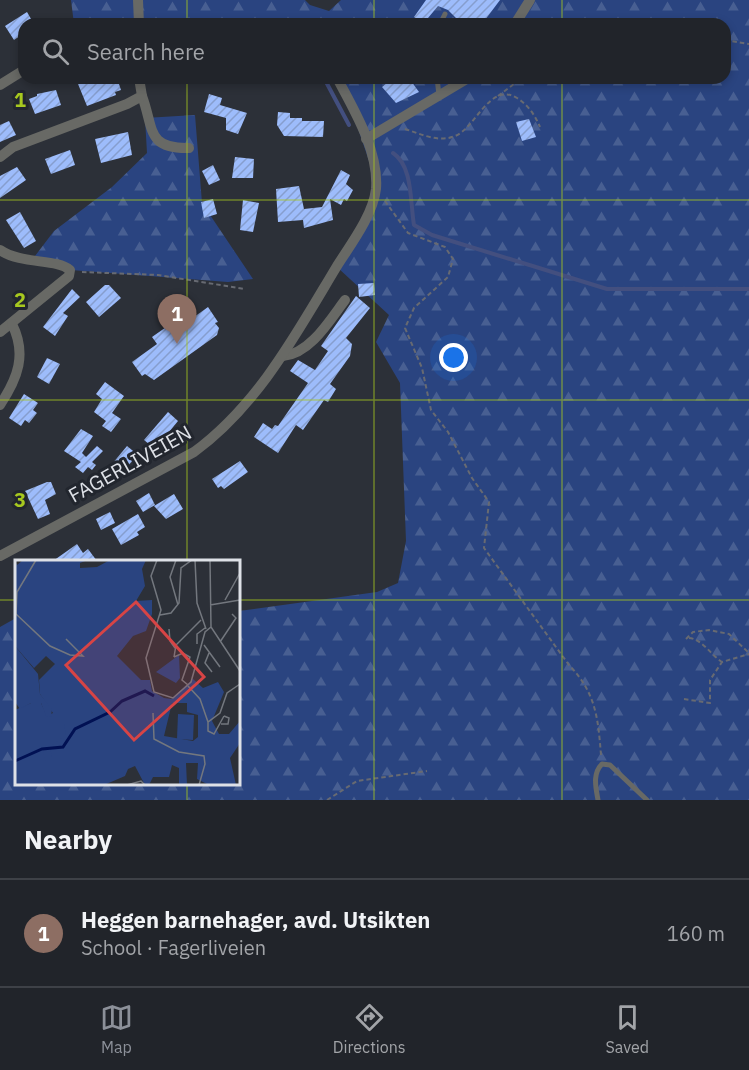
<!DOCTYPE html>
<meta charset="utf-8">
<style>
:root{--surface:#21242a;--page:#2d3036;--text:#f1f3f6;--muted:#a2a4a8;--line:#3e4147;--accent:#8c9099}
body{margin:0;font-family:"IBM Plex Sans",sans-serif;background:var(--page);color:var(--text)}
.you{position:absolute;left:454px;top:358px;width:21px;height:21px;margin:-15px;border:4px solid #fff;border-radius:50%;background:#1a73e8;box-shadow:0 0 0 9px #1a73e833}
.badge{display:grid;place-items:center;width:39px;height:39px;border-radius:50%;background:var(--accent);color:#fff;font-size:20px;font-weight:700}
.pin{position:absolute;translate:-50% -50px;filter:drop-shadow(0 2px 3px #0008)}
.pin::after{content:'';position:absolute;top:32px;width:21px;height:18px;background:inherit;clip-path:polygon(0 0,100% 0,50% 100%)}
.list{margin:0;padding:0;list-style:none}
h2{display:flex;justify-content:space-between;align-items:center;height:78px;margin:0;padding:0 24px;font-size:26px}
h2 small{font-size:20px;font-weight:400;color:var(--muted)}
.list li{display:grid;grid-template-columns:39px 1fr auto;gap:18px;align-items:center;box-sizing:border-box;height:108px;padding:0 24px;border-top:2px solid var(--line)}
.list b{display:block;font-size:22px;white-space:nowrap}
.list p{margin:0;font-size:20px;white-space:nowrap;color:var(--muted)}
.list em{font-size:20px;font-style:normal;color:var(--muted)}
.icon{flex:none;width:33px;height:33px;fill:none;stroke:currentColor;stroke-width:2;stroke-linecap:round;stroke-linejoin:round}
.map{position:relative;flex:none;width:749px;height:800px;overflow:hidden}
.search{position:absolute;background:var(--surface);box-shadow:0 3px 9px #0003;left:18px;right:18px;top:18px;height:66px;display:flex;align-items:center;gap:15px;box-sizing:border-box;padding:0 21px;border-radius:18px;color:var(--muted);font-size:22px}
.sheet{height:186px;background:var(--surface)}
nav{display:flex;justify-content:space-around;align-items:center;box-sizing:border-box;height:84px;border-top:2px solid var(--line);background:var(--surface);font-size:16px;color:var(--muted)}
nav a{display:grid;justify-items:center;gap:3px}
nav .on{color:var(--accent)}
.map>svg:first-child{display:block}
.forest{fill:url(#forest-firs)}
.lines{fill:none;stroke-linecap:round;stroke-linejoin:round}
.stream{stroke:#434f7f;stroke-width:4}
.building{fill:url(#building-hatch)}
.path{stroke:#676a72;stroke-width:2;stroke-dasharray:4.5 3;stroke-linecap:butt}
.lane{stroke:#686965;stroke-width:5}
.street{stroke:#686965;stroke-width:10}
.grid{fill:none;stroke:#a7c81f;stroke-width:1.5;stroke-opacity:0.55}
.labels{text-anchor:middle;stroke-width:6;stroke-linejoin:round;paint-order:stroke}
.street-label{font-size:20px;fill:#dee1e7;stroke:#22262e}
.inset-river{fill:none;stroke:#011153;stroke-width:3}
.inset-road{fill:none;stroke:#73777e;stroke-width:1.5}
.view{fill:#d74445;fill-opacity:0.15;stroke:#d74445;stroke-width:3}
.inset-edge{fill:none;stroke:#dee1e7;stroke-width:3}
.grid-label{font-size:20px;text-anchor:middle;font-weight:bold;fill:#a7c81f;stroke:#22262e;stroke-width:6;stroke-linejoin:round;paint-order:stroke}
</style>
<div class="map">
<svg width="749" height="800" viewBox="0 0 749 800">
<defs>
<pattern id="forest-firs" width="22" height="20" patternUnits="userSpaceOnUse" patternTransform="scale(1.5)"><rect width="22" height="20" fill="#2a4480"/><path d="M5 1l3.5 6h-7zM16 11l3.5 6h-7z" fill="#485f92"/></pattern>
<pattern id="building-hatch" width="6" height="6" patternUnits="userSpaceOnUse" patternTransform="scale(1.5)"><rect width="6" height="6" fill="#9dbcfb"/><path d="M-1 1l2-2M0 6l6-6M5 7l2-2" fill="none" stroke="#869ece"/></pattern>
</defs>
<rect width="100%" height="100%" fill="#2c3038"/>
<g class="forest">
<path d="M71 0H305L310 5 329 11 341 0H749V800H0V627L16 618V784H238L239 611 377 592 398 583 406 541 400 383 376 342 389 315 337 267 378 187 344 88 336 78H725V24H74Z"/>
<path d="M195 115 202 203 253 279 228 282 71 270 32 260 54 231 112 187 147 153 145 118Z"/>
</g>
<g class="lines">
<g class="stream">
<path d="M324 78 349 125"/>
<path d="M393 153C413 166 410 202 414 225L432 235 607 289H749"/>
</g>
</g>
<g class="building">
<path d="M426 0H500L482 24H462L448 10 438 6 423 24 414 17Z"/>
<path d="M27 12 34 24H24V33L14 40 5 26Z"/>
<path d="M93 78 97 83 117 78 121 90 115 92 116 95 87 106 78 84Z"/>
<path d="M393 78H409L419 92 396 103 382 87Z"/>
<path d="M56 90 61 105 35 114 29 99 37 96V94Z"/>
<path d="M209 94 222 98 220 105 247 113 238 134 226 130V118L204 112Z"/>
<path d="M278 112 290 113V118H302V121H324L323 137 284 136 277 125Z"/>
<path d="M529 119 536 137 522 141 516 122Z"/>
<path d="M9 121 16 135 0 142V125Z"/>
<path d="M128 132 132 155 101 163 95 139Z"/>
<path d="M70 150 75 165 51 174 45 159Z"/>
<path d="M235 157 254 159 253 178H232Z"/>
<path d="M213 165 220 180 209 185 202 171Z"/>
<path d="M17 167 26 180 0 198V176Z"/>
<path d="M341 170 350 175 346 184 353 190 347 201 344 199 341 205 330 199 333 220 304 228 303 220 278 222 276 189 299 186 304 209 322 207Z"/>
<path d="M213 199 217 214 204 218 201 202Z"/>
<path d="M243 200 259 203 253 232 240 230Z"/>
<path d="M20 212 36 241 24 248 6 220Z"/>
<path d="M374 283 375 295 359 297 358 284Z"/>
<path d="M105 285H109L121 298 99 317 86 302Z"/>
<path d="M72 289 80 297 63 313 68 316 55 336 43 327Z"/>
<path d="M356 296 370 308 346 338 352 344 350 356 330 384 336 389 328 402 324 400 303 430 296 425 278 453 254 437 263 423 272 429 275 425 278 426 308 383 290 371 298 360 315 370 328 351 321 346Z"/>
<path d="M208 307 218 322 215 323 219 328 217 335 154 380 145 374 142 376 132 362 157 344 152 337 179 318 183 325Z"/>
<path d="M47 358 60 364 49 384 37 377Z"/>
<path d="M105 382 124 396 112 413 121 419 111 432 102 426 106 421 94 412 102 399 96 394Z"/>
<path d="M24 394 38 403 33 410 37 413 29 423 25 420 21 426 9 418Z"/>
<path d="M168 412 178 421 155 449 144 440Z"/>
<path d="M81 429 93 436 82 453 86 457 97 446 103 451 92 462 96 465 92 470 88 467 83 473 75 467 81 462 64 451Z"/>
<path d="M127 446 138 455 112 483 103 475Z"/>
<path d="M240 461 248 472 224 489 221 486 218 488 212 479Z"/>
<path d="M47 482H51L56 494 45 500 50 514 38 519 25 491Z"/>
<path d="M149 493 155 505 143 512 136 501Z"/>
<path d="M174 494 183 509 166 519 154 506Z"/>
<path d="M110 512 115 523 101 530 96 519Z"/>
<path d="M138 514 145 527 137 532 139 535 121 545 112 529Z"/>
<path d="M77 544 83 553 88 549 97 561H53Z"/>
</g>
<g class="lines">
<g class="path">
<path d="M725 40 749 44"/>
<path d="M498 96 522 78"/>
<path d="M405 129C421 134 438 143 455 136 475 129 490 81 517 98 528 105 535 115 540 127"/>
<path d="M385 201 408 233 445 247 453 259 448 277 414 308 405 328 422 368 431 410 448 432 472 478 489 502 484 548 569 665C596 693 598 718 601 755"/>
<path d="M82 272 158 275 245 289"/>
<path d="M689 638C702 639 711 655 722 662"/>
<path d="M686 639 693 632 709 630 729 634 749 653"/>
<path d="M684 699 710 703V680L722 662 749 654"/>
<path d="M327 800 357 781 427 771"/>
</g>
<g class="lane">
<path d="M440 24 445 14"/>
<path d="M437 78 439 95"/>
<path d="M598 800C596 788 592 774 602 764L610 765 647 800"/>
</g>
<g class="street">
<path d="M138 0 139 24"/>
<path d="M515 24 530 0"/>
<path d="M0 85 24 70"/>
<path d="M142 96C154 128 146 149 189 148"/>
<path d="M366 139 465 80"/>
<path d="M0 157 13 147 127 104 142 96 139 78"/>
<path d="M0 250C22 265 56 258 70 270L69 276 0 332"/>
<path d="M283 356C310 354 330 320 345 300"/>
<path d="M0 405C18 378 27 354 12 324"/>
<path d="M0 556 194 452C259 404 296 334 337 266 351 244 373 215 376 189 379 151 354 110 337 78"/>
</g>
</g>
<path class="grid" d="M187 0V24M374 0V24M562 0V24M187 78V562M374 78V800M562 78V800M0 200H749M0 400H749M0 600H16M238 600H749M187 784V800"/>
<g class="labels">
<g class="street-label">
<text transform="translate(130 464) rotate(-29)" y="7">FAGERLIVEIEN</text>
</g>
</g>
<g transform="translate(15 560)">
<rect width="225" height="225" fill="#2c3038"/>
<path d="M8 0H73L65 3V8L82 7 95 0H131L127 9 130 26 121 41 137 40V54L131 71 118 76 102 96 126 120H135L137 131 149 138 156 139 178 119 188 128 203 122 209 132 197 161 204 174H214L225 161V183L215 198 221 225 192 224 182 219 183 203H171L172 225H164V208L157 205 154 217H138L134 225H130L120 206 113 209 110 216 89 225H0V150L16 143H26L32 156 38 153 25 134 24 120 40 104 31 96 19 108 0 86V1L2 5ZM157 143H172V152L183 155V177L178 181 149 176ZM164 95 165 118 161 123 141 112Z" fill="#2a4480" fill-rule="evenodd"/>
<path d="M0 86 23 114 25 134 37 149 36 157 31 156 26 143H16L5 149 0 142ZM49 164 51 175 35 187 37 197 31 201 28 192 31 185Z" fill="#2a4480"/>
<path d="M163 154 179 155 178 180 162 179Z" fill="#2a4480"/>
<path class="inset-river" d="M0 201 27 189 48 187 60 169 95 152 107 141 130 131 139 136"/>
<path class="inset-road" d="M21 0 2 32 1 54 35 86 55 95 68 96 51 79M142 0 136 16 146 50 131 98 139 132 158 138 176 122 190 72 196 67M161 0 155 17 163 45M180 0 182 43 191 69M195 0 196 67 225 111M210 40 225 13M195 45 225 40M145 55 156 53 164 43 166 8 177 0M154 69 155 81 160 88M205 82 221 58 217 54M182 84V74L190 68M189 85 205 107M194 93 190 103 197 112M159 97 168 93 175 97 167 120 173 125M159 97 161 85 186 60M173 126 185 139 193 162 205 153 212 133 225 124M138 153 139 179 164 192 189 196 190 204 184 225M193 162V171L199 174 209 156M206 164H213L214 158 209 156M112 225 126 221 130 225"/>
<path class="view" d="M121 42 189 117 119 180 51 105Z"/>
<rect width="225" height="225" class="inset-edge"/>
</g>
<g class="grid-label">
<text x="20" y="107">1</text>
<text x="20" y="307">2</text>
<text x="20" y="507">3</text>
</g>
</svg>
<div class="you"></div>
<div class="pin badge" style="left:177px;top:344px;background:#8d6e63">1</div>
<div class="search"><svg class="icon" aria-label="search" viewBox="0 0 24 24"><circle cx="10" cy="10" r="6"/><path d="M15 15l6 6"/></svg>Search here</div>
</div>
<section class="sheet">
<h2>Nearby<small></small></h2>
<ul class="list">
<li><span class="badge" style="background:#8d6e63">1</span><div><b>Heggen barnehager, avd. Utsikten</b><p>School · Fagerliveien</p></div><em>160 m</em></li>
</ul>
</section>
<nav>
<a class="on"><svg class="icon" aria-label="map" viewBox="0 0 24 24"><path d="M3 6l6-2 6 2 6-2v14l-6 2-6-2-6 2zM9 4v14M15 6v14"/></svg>Map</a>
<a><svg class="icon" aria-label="directions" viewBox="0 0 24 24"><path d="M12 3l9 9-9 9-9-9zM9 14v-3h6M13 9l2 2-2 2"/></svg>Directions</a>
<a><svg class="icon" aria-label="saved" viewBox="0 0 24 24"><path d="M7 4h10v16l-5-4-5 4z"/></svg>Saved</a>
</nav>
